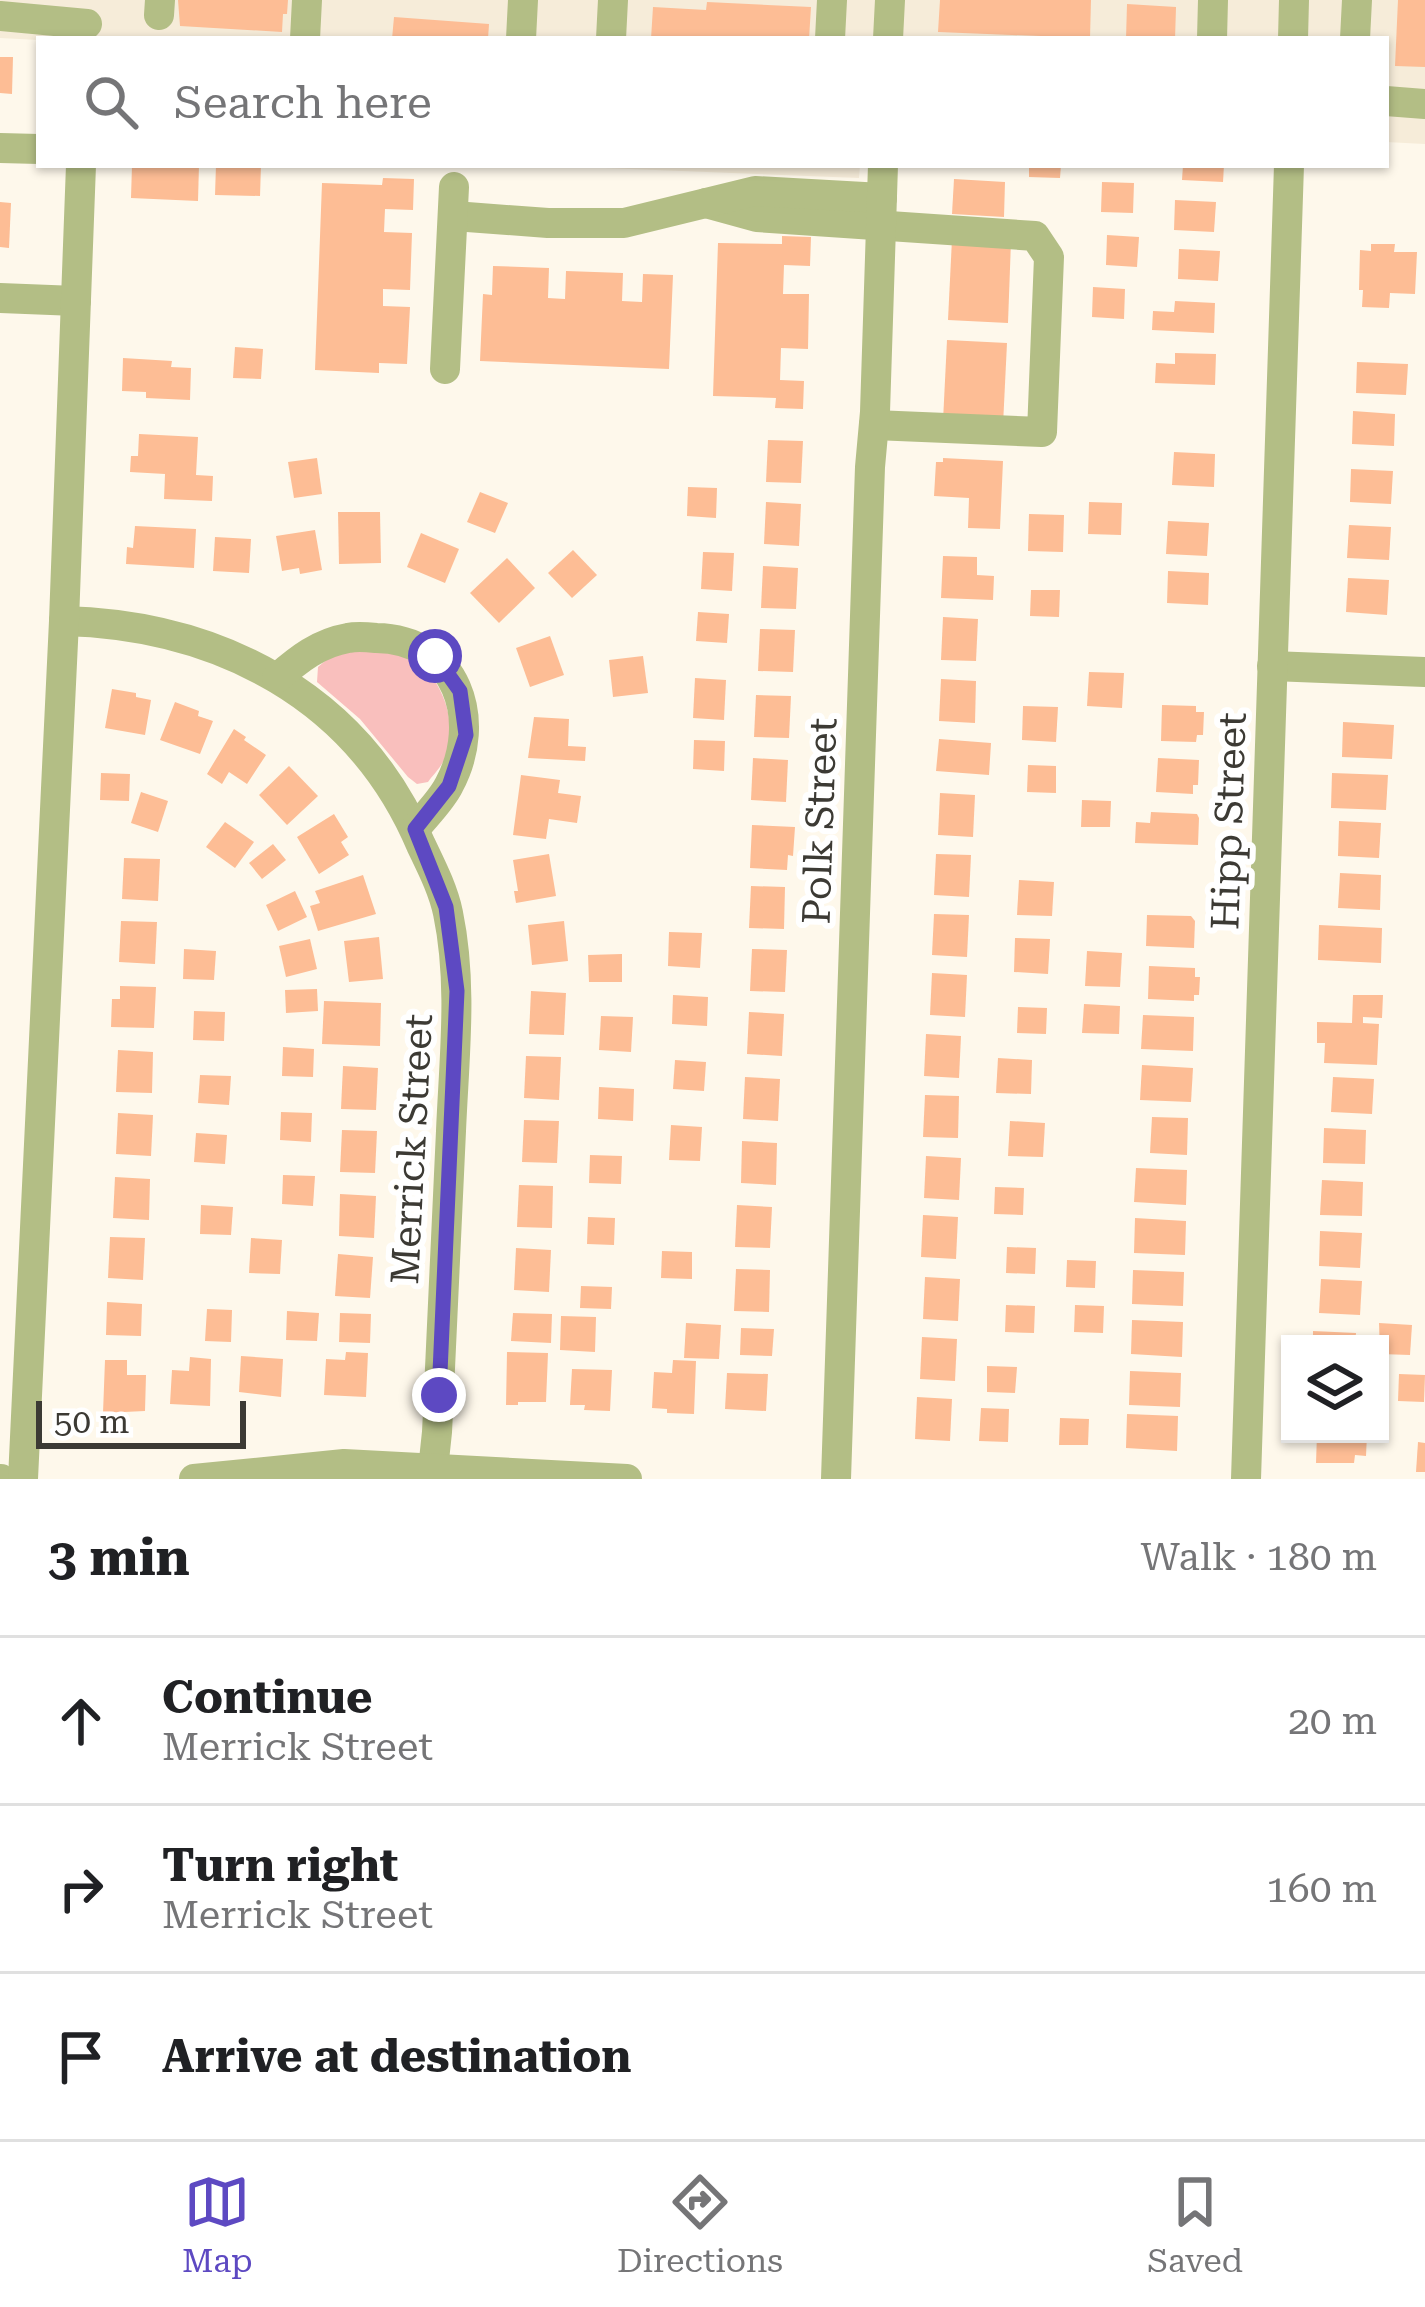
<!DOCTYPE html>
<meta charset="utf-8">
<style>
:root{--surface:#fff;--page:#f6f6f6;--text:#202124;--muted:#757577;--line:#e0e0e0;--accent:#5d49c2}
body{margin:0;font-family:"Roboto Serif",serif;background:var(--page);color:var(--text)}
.controls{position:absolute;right:36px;bottom:36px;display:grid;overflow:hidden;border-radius:0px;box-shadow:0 3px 9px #0004}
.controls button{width:108px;height:108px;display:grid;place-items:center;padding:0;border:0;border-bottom:3px solid var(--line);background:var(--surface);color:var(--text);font:60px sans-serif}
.scale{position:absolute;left:36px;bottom:30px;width:210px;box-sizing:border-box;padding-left:12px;border:6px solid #3c3a34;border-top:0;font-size:33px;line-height:42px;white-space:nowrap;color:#3c3a34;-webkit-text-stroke:9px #fff;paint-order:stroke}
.stop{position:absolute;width:36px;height:36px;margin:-27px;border:9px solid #5d49c2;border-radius:50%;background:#fff}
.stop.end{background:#5d49c2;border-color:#fff;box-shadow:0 3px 12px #0008}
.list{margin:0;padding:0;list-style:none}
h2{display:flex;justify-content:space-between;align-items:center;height:156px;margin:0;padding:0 48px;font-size:51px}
h2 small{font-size:39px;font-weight:400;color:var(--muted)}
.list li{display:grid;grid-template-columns:78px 1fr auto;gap:36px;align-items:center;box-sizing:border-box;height:168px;padding:0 48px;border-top:3px solid var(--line)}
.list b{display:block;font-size:45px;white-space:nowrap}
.list p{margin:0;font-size:39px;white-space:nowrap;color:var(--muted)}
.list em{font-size:39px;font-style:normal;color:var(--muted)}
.icon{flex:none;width:66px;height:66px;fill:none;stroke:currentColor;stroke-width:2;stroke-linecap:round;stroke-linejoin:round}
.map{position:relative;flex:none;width:1425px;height:1479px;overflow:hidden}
.search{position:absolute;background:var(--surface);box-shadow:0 3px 9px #0004;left:36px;right:36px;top:36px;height:132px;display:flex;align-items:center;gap:30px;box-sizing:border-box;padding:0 42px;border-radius:0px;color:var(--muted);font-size:45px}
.sheet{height:660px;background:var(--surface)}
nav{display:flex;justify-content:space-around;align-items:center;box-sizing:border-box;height:168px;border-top:3px solid var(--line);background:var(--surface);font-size:33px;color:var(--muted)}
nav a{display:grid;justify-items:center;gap:6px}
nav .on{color:var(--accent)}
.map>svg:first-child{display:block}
.built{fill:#f6ecd9}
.green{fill:#f9bfbd}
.building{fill:#fdbd95}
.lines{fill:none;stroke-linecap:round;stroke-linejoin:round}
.minor{stroke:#b3be85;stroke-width:30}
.route{stroke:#5d49c2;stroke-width:15}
.labels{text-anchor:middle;stroke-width:12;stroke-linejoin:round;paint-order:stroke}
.street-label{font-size:39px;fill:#3c3a34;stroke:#fff}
</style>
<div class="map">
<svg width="1425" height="1479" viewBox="0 0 1425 1479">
<rect width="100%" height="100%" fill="#fef8eb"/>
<g class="built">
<path d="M0 0H1425V144L1386 142V39L39 40 0 38Z"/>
<path d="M528 165H860L859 178Z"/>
</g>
<path class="green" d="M355 647C370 648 390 647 403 653 440 670 460 720 445 758 442 766 433 775 428 782L417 784 408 777 360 719 317 682 318 667 332 655Z"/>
<g class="building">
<path d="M178 0H288L287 14H283L282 32 180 26Z"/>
<path d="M940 0H1091L1090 38 938 32Z"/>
<path d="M1398 0H1425V67L1395 66Z"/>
<path d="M707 2 811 7 809 39H651L653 7 706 10Z"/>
<path d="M1127 4 1176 7 1175 39H1126Z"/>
<path d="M394 17 489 24 488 39H392Z"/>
<path d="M0 57H13L12 94 0 93Z"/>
<path d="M132 165H199L198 201 131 198Z"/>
<path d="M216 165H261L260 196 215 195Z"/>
<path d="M1029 165H1061L1060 178 1029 177Z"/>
<path d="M1183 165H1224L1223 182 1182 180Z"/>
<path d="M383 178 414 179 413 210 385 209 384 232 412 233 410 290 383 289V306L410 307 407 364 379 363V373L315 370 322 183 382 185Z"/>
<path d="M954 179 1005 182 1004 217 952 214Z"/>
<path d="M1102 182 1134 183 1133 213 1101 212Z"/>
<path d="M1175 200 1216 202 1214 232 1174 230Z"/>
<path d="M0 202 11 203 9 248 0 247Z"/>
<path d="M1107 235 1139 237 1137 267 1106 265Z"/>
<path d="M782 236 811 237 810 266 784 265 783 294H809L808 349 781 348 780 380 804 381 803 409 775 408 776 398 713 396 718 243 782 244Z"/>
<path d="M952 239 1011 241 1008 323 948 320Z"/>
<path d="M1371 244H1395L1394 252H1417L1415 294 1390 293 1389 308 1362 307 1363 290H1359L1360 250 1371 251Z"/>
<path d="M1179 249 1220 251 1218 281 1178 279Z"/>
<path d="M493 266 549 268 548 298 565 299 566 271 623 273 622 301 642 302 643 274 673 275 669 369 480 361 483 294 492 295Z"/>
<path d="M1093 287 1125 289 1124 319 1092 317Z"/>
<path d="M1175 301 1215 303 1214 333 1152 330 1153 311 1174 312Z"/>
<path d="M947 340 1007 343 1003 425 943 421Z"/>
<path d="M235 347 263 349 261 379 233 378Z"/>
<path d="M1175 353 1216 354 1215 385 1155 383 1156 363 1175 364Z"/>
<path d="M123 358 172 361 171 367 191 368 190 400 146 398V392L122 391Z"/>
<path d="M1357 362 1408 364 1406 395 1356 393Z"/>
<path d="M1353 411 1395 414 1394 446 1352 444Z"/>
<path d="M139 434 198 437 196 475 213 476 212 501 164 499 165 474 130 472 131 456H138Z"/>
<path d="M768 440 803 441 801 483 766 482Z"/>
<path d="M1174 452 1215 454 1214 487 1172 485Z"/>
<path d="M317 458 322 494 294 498 288 462Z"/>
<path d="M943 458 1003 461 1000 529 968 528 969 498 934 496 936 462H943Z"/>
<path d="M1351 469 1393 471 1391 504 1350 502Z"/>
<path d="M688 487 717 488 716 518 687 516Z"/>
<path d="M480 492 508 503 495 533 467 522Z"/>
<path d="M766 502 801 504 799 546 764 544Z"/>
<path d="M1089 502 1122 503 1121 535 1088 534Z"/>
<path d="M338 512H380L381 563 339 564Z"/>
<path d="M1029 514 1064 515 1063 552 1028 551Z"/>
<path d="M1168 521 1209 523 1207 556 1166 554Z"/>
<path d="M1349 525 1391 527 1389 560 1347 558Z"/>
<path d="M135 526 196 529 194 568 126 564 127 547 133 548Z"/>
<path d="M315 530 322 570 300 574 299 568 282 571 276 536Z"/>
<path d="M421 533 459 549 445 583 407 567Z"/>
<path d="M215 537 251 539 249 573 213 571Z"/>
<path d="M573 550 597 575 572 598 548 573Z"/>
<path d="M703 552 734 553 732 591 701 589Z"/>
<path d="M943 556 977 557V575L994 576 993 600 941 598Z"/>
<path d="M507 558 535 588 499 623 470 593Z"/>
<path d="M763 566 798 568 796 609 761 608Z"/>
<path d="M1168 571 1209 573 1208 605 1167 603Z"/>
<path d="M1348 578 1389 580 1387 615 1346 612Z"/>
<path d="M1031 590H1060L1059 617 1030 616Z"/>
<path d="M698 612 729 614 727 643 696 641Z"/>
<path d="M943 617 978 619 976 661 941 660Z"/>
<path d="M760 629 795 630 793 672 758 671Z"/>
<path d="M550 636 564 675 530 687 516 648Z"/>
<path d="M643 656 648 693 613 697 609 660Z"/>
<path d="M1089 672 1124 673 1122 708 1087 706Z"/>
<path d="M695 678 726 680 724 720 693 718Z"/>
<path d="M941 679 976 681 975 723 939 721Z"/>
<path d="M112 689 136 693V697L151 700 145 735 105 728Z"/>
<path d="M756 695 791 696 789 738 754 737Z"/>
<path d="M175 702 199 711 198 716 213 721 200 754 160 740Z"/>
<path d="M1162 705 1196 706V712H1204L1203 735H1197L1196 742 1161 741Z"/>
<path d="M1023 706 1058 707 1056 742 1022 740Z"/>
<path d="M534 717 569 719 568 746 586 747 585 761 528 758Z"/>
<path d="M1343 722 1394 725 1392 759 1342 757Z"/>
<path d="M234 729 246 737 244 740 266 755 247 784 229 772 222 784 207 774Z"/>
<path d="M939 739 991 743 989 775 936 771Z"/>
<path d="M694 740 725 741 724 771 693 769Z"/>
<path d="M753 758 788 760 786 802 751 800Z"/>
<path d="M1158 758 1199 760 1198 785H1193V794L1156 792Z"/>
<path d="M1028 765 1056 766V793L1027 792Z"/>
<path d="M289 766 318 796 287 825 259 795Z"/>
<path d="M101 773 130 774 129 801 100 800Z"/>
<path d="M1332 773 1388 775 1386 810 1331 808Z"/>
<path d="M521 775 560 780 558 793 581 796 577 823 549 819 546 839 513 835Z"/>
<path d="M141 792 168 801 158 832 131 823Z"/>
<path d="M940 793 975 795 973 837 938 835Z"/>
<path d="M1082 800 1111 801 1110 827H1081Z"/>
<path d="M1151 812 1197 814 1199 818 1198 845 1135 843 1136 822 1150 823Z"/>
<path d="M334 814 348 837 341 842 349 855 319 874 297 837Z"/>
<path d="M1339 821 1381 823 1379 858 1338 856Z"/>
<path d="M225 822 254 842 235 868 206 847Z"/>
<path d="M752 825 795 827 793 856 788 855 787 870 750 868Z"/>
<path d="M273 844 286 860 262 879 249 863Z"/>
<path d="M549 854 556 896 516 903 514 891H518L513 860Z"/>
<path d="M936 854 971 855 969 897 934 895Z"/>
<path d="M124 858 160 859 158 901 122 899Z"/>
<path d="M1340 873 1381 875 1380 910 1338 908Z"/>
<path d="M363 875 376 914 318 931 310 906 320 903 315 891Z"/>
<path d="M1019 880 1054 882 1052 916 1017 915Z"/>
<path d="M751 886 785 887 784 929 749 928Z"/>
<path d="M295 891 307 917 278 931 266 905Z"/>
<path d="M934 914 969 915 967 957 932 955Z"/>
<path d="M1147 915 1191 916 1195 921 1194 948 1146 946Z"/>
<path d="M121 921 157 922 155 964 119 962Z"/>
<path d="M564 921 568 961 532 965 528 925Z"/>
<path d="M1319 925 1382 928 1381 963 1318 960Z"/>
<path d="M669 932 702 933 700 968 668 966Z"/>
<path d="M379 937 383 979 349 982 344 941Z"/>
<path d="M1015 938 1050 939 1048 974 1014 972Z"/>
<path d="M310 939 317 969 286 977 279 946Z"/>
<path d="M184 949 216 951 214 980 183 979Z"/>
<path d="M752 949 787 950 785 992 750 991Z"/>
<path d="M1087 951 1122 953 1120 987 1085 986Z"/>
<path d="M622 954V982H589L588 955Z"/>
<path d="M1149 966 1195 968V977H1200L1199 995H1194V1001L1148 999Z"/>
<path d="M932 973 967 975 965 1017 930 1015Z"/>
<path d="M120 986 156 987 154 1028 111 1027 112 999H120Z"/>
<path d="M317 989 318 1011 286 1013 285 990Z"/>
<path d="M531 991 566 993 564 1035 529 1034Z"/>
<path d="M673 995 708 997 707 1026 672 1024Z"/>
<path d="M1353 995H1383L1382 1018 1363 1017V1023L1379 1024 1377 1065 1324 1063 1325 1043H1317V1022L1352 1023Z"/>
<path d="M324 1001 381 1003 380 1046 322 1044Z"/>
<path d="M1084 1004 1120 1006 1119 1034 1082 1033Z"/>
<path d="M1018 1007 1047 1008 1046 1034 1017 1033Z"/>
<path d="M194 1011 225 1012 224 1041 193 1040Z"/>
<path d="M749 1012 784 1014 782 1056 747 1054Z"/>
<path d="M1143 1015 1194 1017 1193 1051 1141 1049Z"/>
<path d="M601 1016 633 1017 631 1052 599 1050Z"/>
<path d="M926 1034 961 1036 959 1078 924 1076Z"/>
<path d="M283 1047 314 1049 313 1077 282 1076Z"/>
<path d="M118 1050 153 1052 152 1093 116 1092Z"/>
<path d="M526 1056 561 1057 559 1100 524 1098Z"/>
<path d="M998 1058 1032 1060 1031 1094 996 1093Z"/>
<path d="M675 1060 706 1062 704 1091 673 1089Z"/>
<path d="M1142 1065 1193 1068 1191 1102 1140 1100Z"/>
<path d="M343 1066 378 1068 376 1110 341 1109Z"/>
<path d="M200 1075 231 1076 229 1105 198 1103Z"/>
<path d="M745 1077 780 1079 778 1121 743 1119Z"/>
<path d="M1333 1077 1374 1079 1372 1114 1331 1112Z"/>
<path d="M599 1087 634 1089 633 1121 598 1119Z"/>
<path d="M925 1095 959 1096 958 1138 923 1137Z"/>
<path d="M281 1112 312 1113 311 1142 280 1140Z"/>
<path d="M118 1113 153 1115 151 1156 116 1154Z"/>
<path d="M1152 1117 1188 1118 1187 1155 1150 1153Z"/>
<path d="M524 1120 559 1121 557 1163 522 1162Z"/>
<path d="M1010 1121 1045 1123 1043 1157 1008 1156Z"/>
<path d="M671 1125 702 1127 700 1161 669 1160Z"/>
<path d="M1324 1128 1366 1130 1365 1164 1323 1163Z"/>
<path d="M342 1130 377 1131 375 1173 340 1172Z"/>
<path d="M196 1133 227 1135 225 1164 194 1162Z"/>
<path d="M742 1141 777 1143 776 1185 741 1183Z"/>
<path d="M590 1155 622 1156 621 1184 589 1183Z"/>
<path d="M926 1156 961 1158 959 1200 924 1198Z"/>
<path d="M1136 1168 1187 1170 1186 1205 1134 1202Z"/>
<path d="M283 1175 315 1176 313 1206 282 1204Z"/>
<path d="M115 1177 150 1179 149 1220 113 1218Z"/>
<path d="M1322 1180 1363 1182 1362 1216 1320 1215Z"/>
<path d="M519 1185 553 1186 552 1228 517 1227Z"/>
<path d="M995 1187 1024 1188 1023 1215 994 1214Z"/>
<path d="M340 1194 376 1196 374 1238 339 1236Z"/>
<path d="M201 1205 233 1207 231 1235 200 1234Z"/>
<path d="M737 1205 772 1207 770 1248 735 1247Z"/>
<path d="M923 1215 958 1217 956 1259 921 1257Z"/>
<path d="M588 1217 615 1218 614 1245 587 1244Z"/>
<path d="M1135 1218 1186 1221 1185 1255 1134 1253Z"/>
<path d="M1320 1231 1362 1233 1360 1268 1319 1266Z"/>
<path d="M110 1237 145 1238 143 1280 108 1278Z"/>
<path d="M251 1238 282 1240 280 1274 249 1273Z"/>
<path d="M1007 1247 1036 1248 1035 1274 1006 1273Z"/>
<path d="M516 1248 551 1250 549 1292 514 1290Z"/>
<path d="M662 1251 692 1252V1279L661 1278Z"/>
<path d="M338 1254 373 1257 370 1298 335 1296Z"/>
<path d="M1067 1260 1096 1261 1095 1288 1066 1287Z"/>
<path d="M736 1269 770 1270 769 1312 734 1311Z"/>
<path d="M1133 1270 1184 1272 1183 1306 1132 1304Z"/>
<path d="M925 1277 960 1279 958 1321 923 1319Z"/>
<path d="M1321 1279 1362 1281 1360 1315 1319 1313Z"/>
<path d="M581 1286 612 1287 611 1309 580 1308Z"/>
<path d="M107 1302 142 1304 141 1336 106 1335Z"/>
<path d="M1006 1305 1035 1306 1034 1333 1005 1332Z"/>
<path d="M1075 1305 1104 1306 1103 1333 1074 1332Z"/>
<path d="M207 1309 232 1310 231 1342 205 1341Z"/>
<path d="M287 1311 319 1313 317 1341 286 1340Z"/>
<path d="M340 1313 371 1314 370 1343 339 1342Z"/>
<path d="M513 1313 552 1314 551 1343 511 1341Z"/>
<path d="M561 1316 596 1317 595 1352 560 1350Z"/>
<path d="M1132 1320 1183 1322 1182 1357 1131 1354Z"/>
<path d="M686 1323 721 1325 719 1359 684 1358Z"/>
<path d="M1379 1323 1412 1325 1410 1355 1380 1354Z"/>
<path d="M741 1328 774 1329 772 1356 740 1355Z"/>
<path d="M1313 1331 1356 1333 1355 1344H1313Z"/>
<path d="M922 1337 957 1339 955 1381 920 1379Z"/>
<path d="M346 1352 368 1353 366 1397 324 1395 326 1359 345 1360Z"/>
<path d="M507 1352 548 1353 546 1402H518V1405H506Z"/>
<path d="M241 1356 283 1359 281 1397 239 1392Z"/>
<path d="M190 1357 211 1359 210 1406 170 1404 172 1370 189 1371Z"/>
<path d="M105 1360H127V1375H146L145 1411 103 1413Z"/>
<path d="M673 1360 696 1361 694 1414 667 1413V1409L652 1408 654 1372 672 1373Z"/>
<path d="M987 1366 1017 1367 1015 1393 987 1392Z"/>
<path d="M572 1369 612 1370 610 1411 584 1410 585 1405H570Z"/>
<path d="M1130 1371 1181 1373 1180 1407 1129 1405Z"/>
<path d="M727 1373 768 1374 766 1411 725 1409Z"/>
<path d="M1399 1374 1425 1375 1424 1402 1398 1401Z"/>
<path d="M917 1397 952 1399 950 1441 915 1439Z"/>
<path d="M981 1408 1009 1409 1008 1442 979 1441Z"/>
<path d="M1127 1414 1178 1416 1177 1451 1126 1448Z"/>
<path d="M1060 1418 1089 1419 1088 1445H1059Z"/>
<path d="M1317 1434H1367L1366 1456 1355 1455 1354 1463H1316Z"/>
<path d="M1418 1442 1425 1443V1472H1416Z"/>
</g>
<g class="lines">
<g class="minor">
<path d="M159 15 160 0"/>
<path d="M0 16 87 24"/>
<path d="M305 39 307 0"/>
<path d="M521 39 523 0"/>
<path d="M611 39 613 0"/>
<path d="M830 39 832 0"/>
<path d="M888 39 890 0"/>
<path d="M1212 39 1213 0"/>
<path d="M1293 39 1294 0"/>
<path d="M1355 39 1357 0"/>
<path d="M1386 101 1425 104"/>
<path d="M0 148 39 149"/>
<path d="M706 203 757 217 1035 236 1049 257 1042 432 874 425"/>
<path d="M454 216 548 223H624L755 191 882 198"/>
<path d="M0 298 76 301"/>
<path d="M445 369 454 187"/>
<path d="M64 621C219 625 358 696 421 845 431 866 443 889 448 913 463 985 454 1058 451 1131 446 1232 442 1332 437 1432L432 1479"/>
<path d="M1272 666 1425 672"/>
<path d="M277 678C299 659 319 643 348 638 357 636 367 637 376 638 457 639 484 720 449 785 441 801 426 815 415 829"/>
<path d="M0 1479H1"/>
<path d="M23 1479 64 621 81 165"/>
<path d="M194 1479 344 1464 627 1479"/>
<path d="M836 1479 870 467 875 412 883 165"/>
<path d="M1246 1479 1289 165"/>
</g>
</g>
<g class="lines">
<path class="route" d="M435 656 460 691 466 735 449 786 415 829 446 907 457 991 439 1395"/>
</g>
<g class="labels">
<g class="street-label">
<text transform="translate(819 821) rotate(-88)" y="14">Polk Street</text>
<text transform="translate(1228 821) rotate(-88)" y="14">Hipp Street</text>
<text transform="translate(411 1149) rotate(-87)" y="14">Merrick Street</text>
</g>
</g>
</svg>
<div class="controls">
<button><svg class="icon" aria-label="layers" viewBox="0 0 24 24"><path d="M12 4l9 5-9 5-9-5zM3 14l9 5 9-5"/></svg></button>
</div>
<div class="scale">50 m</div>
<div class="stop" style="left:435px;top:656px"></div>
<div class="stop end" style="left:439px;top:1395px"></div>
<div class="search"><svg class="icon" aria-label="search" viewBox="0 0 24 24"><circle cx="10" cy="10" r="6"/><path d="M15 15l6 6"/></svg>Search here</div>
</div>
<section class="sheet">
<h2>3 min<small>Walk · 180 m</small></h2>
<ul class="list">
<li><svg class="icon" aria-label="ahead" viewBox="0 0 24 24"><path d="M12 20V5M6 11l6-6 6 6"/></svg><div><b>Continue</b><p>Merrick Street</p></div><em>20 m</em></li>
<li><svg class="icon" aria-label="right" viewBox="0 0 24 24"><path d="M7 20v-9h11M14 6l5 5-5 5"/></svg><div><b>Turn right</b><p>Merrick Street</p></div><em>160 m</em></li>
<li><svg class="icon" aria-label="arrive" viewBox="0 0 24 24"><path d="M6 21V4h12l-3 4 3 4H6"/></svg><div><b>Arrive at destination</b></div></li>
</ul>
</section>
<nav>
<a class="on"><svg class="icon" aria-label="map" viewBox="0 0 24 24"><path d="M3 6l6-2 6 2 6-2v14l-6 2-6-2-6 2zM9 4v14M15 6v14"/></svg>Map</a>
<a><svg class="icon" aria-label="directions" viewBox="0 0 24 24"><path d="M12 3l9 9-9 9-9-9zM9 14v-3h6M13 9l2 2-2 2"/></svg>Directions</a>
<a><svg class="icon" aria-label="saved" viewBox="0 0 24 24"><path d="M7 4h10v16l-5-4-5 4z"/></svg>Saved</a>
</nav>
